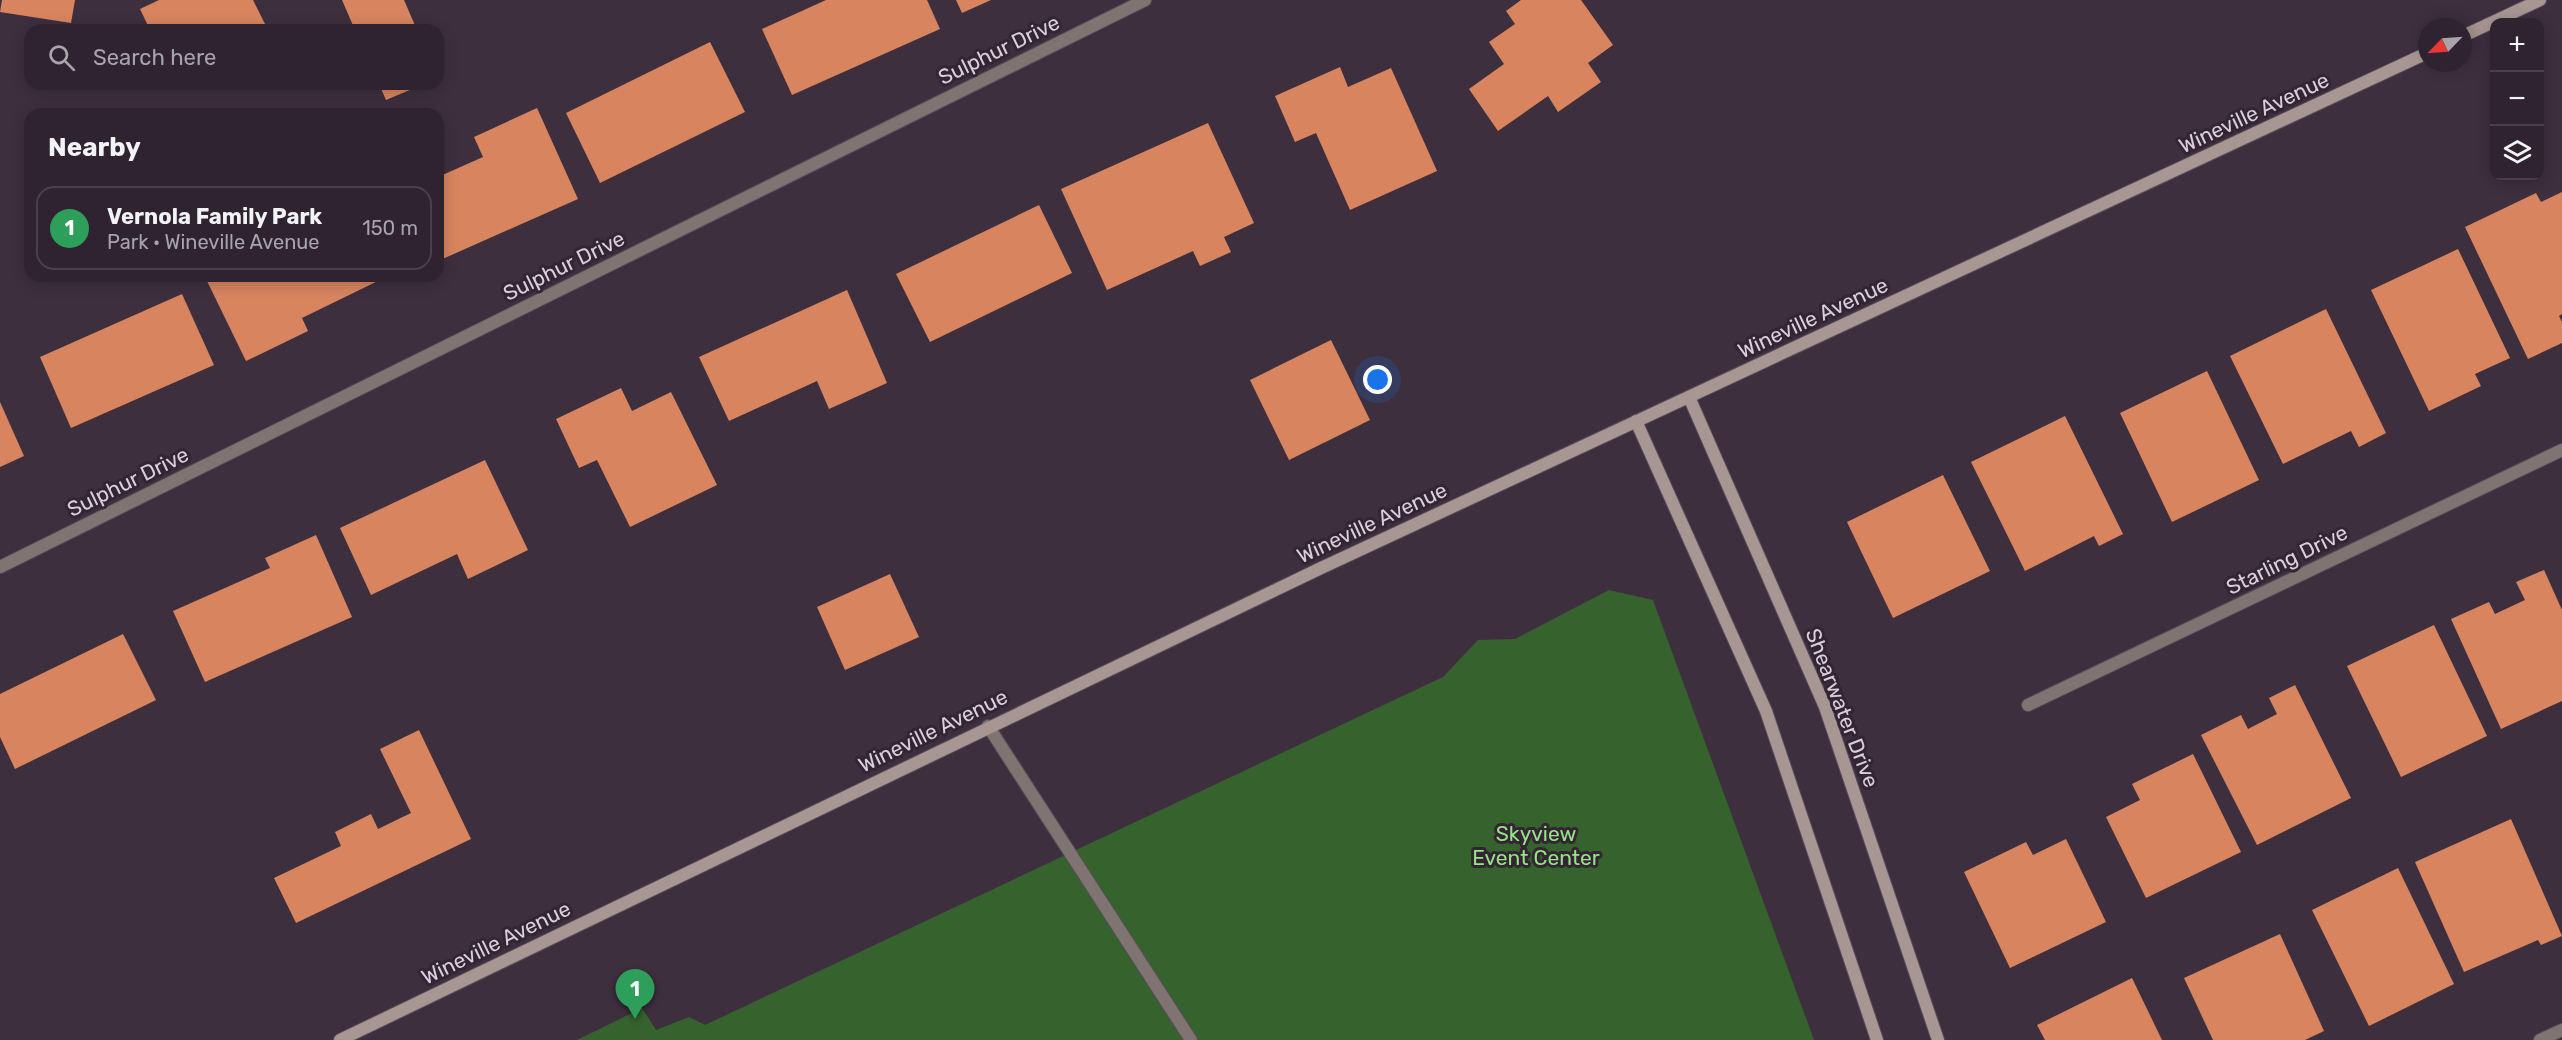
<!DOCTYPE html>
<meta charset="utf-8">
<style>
:root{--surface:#2e232e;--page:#3a2f3a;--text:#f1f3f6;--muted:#a7a4aa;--line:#49404a;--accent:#58cec1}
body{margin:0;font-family:Rubik,sans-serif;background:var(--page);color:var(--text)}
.controls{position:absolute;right:18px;top:18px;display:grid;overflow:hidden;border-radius:12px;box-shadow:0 3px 15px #0003}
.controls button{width:54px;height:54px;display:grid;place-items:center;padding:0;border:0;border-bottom:2px solid var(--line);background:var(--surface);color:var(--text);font:30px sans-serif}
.compass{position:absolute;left:2418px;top:18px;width:54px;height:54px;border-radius:50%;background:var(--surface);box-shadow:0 3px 15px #0003;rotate:245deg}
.you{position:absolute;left:1378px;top:380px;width:21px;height:21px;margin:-15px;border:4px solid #fff;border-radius:50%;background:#1a73e8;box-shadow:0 0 0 9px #1a73e833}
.badge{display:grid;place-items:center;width:39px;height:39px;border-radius:50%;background:var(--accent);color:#fff;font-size:20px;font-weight:700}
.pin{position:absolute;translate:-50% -50px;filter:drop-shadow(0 2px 3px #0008)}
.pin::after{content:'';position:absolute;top:32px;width:21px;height:18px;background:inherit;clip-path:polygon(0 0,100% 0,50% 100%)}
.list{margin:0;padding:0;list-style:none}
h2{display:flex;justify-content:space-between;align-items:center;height:78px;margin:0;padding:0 24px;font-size:26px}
h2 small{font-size:20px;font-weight:400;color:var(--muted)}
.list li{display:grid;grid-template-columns:39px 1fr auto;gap:18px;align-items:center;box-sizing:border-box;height:84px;margin:0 12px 12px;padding:0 12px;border:2px solid var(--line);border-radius:18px}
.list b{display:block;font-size:22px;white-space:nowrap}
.list p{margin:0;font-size:20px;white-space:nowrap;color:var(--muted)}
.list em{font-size:20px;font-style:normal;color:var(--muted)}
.icon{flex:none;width:33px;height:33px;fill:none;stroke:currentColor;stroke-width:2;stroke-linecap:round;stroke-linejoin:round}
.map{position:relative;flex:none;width:2562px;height:1040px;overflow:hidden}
.search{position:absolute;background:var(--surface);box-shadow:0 3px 15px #0003;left:24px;top:24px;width:420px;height:66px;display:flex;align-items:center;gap:15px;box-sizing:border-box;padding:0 21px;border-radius:18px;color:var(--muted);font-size:22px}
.panel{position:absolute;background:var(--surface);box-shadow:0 3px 15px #0003;left:24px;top:108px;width:420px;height:174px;border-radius:18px}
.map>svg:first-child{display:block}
.green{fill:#36622e}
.building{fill:#d8855f}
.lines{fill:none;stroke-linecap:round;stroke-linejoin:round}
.lane-casing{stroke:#5a4c5a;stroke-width:14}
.street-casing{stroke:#5a4c5a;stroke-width:14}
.secondary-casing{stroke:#5a4c5a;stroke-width:14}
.lane{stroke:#7f7471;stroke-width:12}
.street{stroke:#7f7471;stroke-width:12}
.secondary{stroke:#a89692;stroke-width:12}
.labels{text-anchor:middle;stroke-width:6;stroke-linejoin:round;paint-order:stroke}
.street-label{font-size:21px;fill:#dad0d9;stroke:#342533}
.park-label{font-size:21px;fill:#96e488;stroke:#342533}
</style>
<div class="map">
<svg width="2562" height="1040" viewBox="0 0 2562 1040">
<rect width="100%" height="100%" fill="#3e2f3e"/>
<path class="green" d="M1609 590 1653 600 1814 1040H577L642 1008 656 1030 689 1017 705 1025 1443 677 1478 640 1515 639Z"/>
<g class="building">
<path d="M2 0H75L71 23 0 12Z"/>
<path d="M159 0H253L268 30H150L140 9Z"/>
<path d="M342 0H404L417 30H355Z"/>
<path d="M826 0H927L940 29 792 95 762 29Z"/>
<path d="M956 0H991L962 13Z"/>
<path d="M1521 0H1581L1613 45 1588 63 1601 82 1558 112 1548 96 1498 131 1469 89 1504 64 1489 42 1515 24 1506 11Z"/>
<path d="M710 42 745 112 600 183 566 113Z"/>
<path d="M1340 67 1348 87 1391 68 1437 171 1350 210 1316 133 1295 142 1275 96Z"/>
<path d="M379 84H424L386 100Z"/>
<path d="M537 108 578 199 438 261V177L483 157 474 137Z"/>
<path d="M1208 123 1254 223 1224 237 1231 252 1200 266 1193 251 1107 290 1061 189Z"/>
<path d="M2562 192V314L2559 316 2562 322V343L2528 359 2465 227 2536 193 2541 202Z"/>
<path d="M1039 205 1072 273 930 342 896 274Z"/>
<path d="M2458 249 2510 358 2475 374 2481 386 2429 411 2371 290Z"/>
<path d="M212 276H382L384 278 302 318 308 331 246 361 206 279Z"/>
<path d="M847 290 887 383 829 409 817 381 729 421 699 357Z"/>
<path d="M182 294 214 365 71 428 40 357Z"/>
<path d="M2326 309 2386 433 2359 447 2351 431 2283 464 2230 356Z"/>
<path d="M1331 340 1370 420 1289 460 1250 380Z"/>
<path d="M2207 371 2259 480 2172 522 2120 413Z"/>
<path d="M621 388 632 411 671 392 717 485 630 527 597 460 579 468 556 419Z"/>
<path d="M0 402 24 456 0 467Z"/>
<path d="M2065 416 2123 534 2099 546 2094 536 2025 571 1971 462Z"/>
<path d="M485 460 528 550 468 579 457 554 371 595 340 528Z"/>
<path d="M1943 475 1990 571 1893 618 1847 522Z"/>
<path d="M316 535 352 617 205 682 173 611 270 568 265 558Z"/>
<path d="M2544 570 2562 610V701L2501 729 2451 619 2489 602 2495 614 2525 600 2516 582Z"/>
<path d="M890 574 919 637 845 670 817 607Z"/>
<path d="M2434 625 2487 736 2401 777 2347 666Z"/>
<path d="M123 634 156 700 15 769 0 737V694Z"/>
<path d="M2295 685 2351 798 2257 845 2201 735 2241 715 2248 729 2277 714 2269 698Z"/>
<path d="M419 730 471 839 296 923 274 878 341 846 335 832 371 814 378 829 411 813 380 749Z"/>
<path d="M2193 754 2241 852 2146 898 2106 817 2140 800 2132 784Z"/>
<path d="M2511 819 2562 936 2541 945 2538 940 2464 972 2415 862Z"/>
<path d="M2066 839 2106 922 2010 968 1964 872 2026 842 2033 855Z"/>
<path d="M2398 868 2454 984 2369 1026 2312 910Z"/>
<path d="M2280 934 2324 1031 2305 1040H2213L2184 978Z"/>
<path d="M2132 978 2162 1040H2045L2037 1025Z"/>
</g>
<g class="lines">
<defs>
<path id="lane" d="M988 726 1191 1040"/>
<g id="street">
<path d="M0 567 1145 0"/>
<path d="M2028 705 2562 450"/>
<path d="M2540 1040 2562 1030"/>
</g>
<g id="secondary">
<path d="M2463 36 2540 0"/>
<path d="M1689 397 1825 707 1938 1040"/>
<path d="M1636 421 1766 711 1877 1040"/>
<path d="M340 1040 1319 569 2427 53"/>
</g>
</defs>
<use href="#lane" class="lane-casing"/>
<use href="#street" class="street-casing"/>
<use href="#secondary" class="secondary-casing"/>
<use href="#lane" class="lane"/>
<use href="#street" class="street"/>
<use href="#secondary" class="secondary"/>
</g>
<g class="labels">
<g class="street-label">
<text transform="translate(999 50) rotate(-26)" y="7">Sulphur Drive</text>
<text transform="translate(2254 113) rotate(-25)" y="7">Wineville Avenue</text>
<text transform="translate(564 266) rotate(-26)" y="7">Sulphur Drive</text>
<text transform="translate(1813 318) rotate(-25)" y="7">Wineville Avenue</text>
<text transform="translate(128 482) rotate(-26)" y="7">Sulphur Drive</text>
<text transform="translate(1372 523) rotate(-25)" y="7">Wineville Avenue</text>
<text transform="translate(2287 560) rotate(-26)" y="7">Starling Drive</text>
<text transform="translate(1842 708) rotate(69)" y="7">Shearwater Drive</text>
<text transform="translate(933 731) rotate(-26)" y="7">Wineville Avenue</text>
<text transform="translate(496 943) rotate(-26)" y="7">Wineville Avenue</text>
</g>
<g class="park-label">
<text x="1536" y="841">Skyview<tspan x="1536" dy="24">Event Center</tspan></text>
</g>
</g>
</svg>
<div class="controls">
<button>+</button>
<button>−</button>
<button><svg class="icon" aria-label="layers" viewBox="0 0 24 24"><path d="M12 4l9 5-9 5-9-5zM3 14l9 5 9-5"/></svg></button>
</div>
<svg class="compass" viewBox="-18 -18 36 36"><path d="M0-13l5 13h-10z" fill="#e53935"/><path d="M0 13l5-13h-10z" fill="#a7a4aa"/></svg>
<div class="you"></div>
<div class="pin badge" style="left:635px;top:1019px;background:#2e9e5b">1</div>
<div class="search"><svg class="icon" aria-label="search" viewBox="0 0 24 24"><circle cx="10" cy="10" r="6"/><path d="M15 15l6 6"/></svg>Search here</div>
<section class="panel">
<h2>Nearby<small></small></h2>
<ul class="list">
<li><span class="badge" style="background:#2e9e5b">1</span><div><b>Vernola Family Park</b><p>Park · Wineville Avenue</p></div><em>150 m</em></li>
</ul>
</section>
</div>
